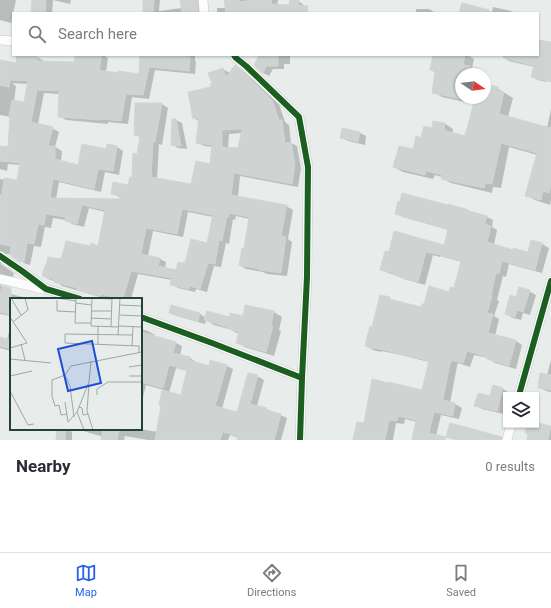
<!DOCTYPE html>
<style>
:root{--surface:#fff;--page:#f2f2f3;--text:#2b2b33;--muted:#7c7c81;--line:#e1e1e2;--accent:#2563eb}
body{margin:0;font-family:Roboto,sans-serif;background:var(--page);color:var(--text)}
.controls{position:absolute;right:12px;bottom:12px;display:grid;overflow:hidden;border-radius:0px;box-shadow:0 1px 3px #0004}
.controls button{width:36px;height:36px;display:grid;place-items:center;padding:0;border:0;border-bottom:1px solid var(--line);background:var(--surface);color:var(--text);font:20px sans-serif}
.compass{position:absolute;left:455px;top:68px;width:36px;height:36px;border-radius:50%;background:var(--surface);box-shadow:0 1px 3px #0004;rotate:103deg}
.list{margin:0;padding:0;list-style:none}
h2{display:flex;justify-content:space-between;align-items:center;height:52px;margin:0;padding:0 16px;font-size:17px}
h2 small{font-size:13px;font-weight:400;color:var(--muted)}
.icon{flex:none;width:22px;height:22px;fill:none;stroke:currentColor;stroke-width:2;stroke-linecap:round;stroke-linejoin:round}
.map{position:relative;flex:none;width:551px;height:440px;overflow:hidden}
.search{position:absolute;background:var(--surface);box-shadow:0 1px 3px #0004;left:12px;right:12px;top:12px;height:44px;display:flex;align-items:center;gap:10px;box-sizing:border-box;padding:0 14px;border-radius:0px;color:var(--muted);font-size:15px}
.sheet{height:112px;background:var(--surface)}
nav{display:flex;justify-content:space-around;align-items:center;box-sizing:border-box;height:56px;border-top:1px solid var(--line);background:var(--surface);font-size:11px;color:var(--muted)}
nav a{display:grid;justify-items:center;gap:2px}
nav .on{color:var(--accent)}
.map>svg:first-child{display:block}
.shadow{fill:#0003;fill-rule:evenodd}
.building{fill:#cfd4d2;stroke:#d1d6d4;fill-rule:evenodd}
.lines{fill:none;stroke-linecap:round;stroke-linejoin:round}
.minor-casing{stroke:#c5cac8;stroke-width:10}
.minor{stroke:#fcfcfc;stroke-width:9}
.cycleway-casing{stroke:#f7fbf9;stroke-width:8}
.cycleway{stroke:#1b5e20;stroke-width:6}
.inset-road{fill:none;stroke:#9aa9a4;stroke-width:1}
.view{fill:#1d4ed8;fill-opacity:0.15;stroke:#1d4ed8;stroke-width:2}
.inset-edge{fill:none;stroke:#24423a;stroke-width:2}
</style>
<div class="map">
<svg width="551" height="440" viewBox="0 0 551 440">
<rect width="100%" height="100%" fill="#e8edeb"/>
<g class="shadow">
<path d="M0 0H16L11 23 0 20Z"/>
<path d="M40 0H71L70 4 53 0 52 13H32Z"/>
<path d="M144 0H160L159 11 182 8 181 0H204V13H144Z"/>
<path d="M225 0H278L277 5 290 6 298 1 304 5 303 13H217V8H226Z"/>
<path d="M463 4 492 12 493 7 511 11 515 13H460Z"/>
<path d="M416 9H429L436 13H416Z"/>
<path d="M538 41 551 43V59L546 82 538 80 532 77 534 67 509 61 503 57 504 55H538Z"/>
<path d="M76 55H103L108 58 106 72 140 75 141 55H195V61L196 62 195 74 155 70 149 99 132 97 128 124 108 122V124L66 120 59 116 60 94 44 93 38 124 52 128 59 132 55 147 62 151 61 161 78 166 107 150 117 147 123 151 119 175 105 172 101 192 59 182 56 199 121 200V198L112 193 129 186 133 179 141 138 135 134 136 104H162L168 108 162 145 159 144 157 179 192 185 210 166 213 147 204 146 197 142 200 122 194 118 212 88 223 69 230 73 235 66 242 70 279 104 285 122 289 125 291 143 297 146 301 168 298 187 240 176 238 197 286 206 293 210 288 239 292 242 287 276 267 274 263 272 246 269 240 265 245 250 250 219 236 216 235 220 233 219 229 244 226 243 221 267 214 266 207 292 196 289 195 292 178 288 171 284 172 280 138 274 131 299H115L108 297 107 299 62 286 56 281 50 280 43 276 62 260 90 247H99L105 212 89 208 84 227 72 224 66 220 53 218 51 228 45 227 41 247 34 246 30 265 26 264 9 254H4L0 259 1 264 14 273 13 277 8 276 1 281 0 285 2 286 8 290 7 293 31 299H11V316L0 314V179L17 181 20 165 8 164 7 171 0 169V147L9 148 11 117 0 115V61L17 64 18 56 37 57 44 61 75 63ZM12 83 28 84 25 104 14 102 16 86ZM243 133 239 149 228 148 229 134ZM188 212 213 217 208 245 176 272 165 269 166 262 160 259 148 256 153 231 183 237Z"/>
<path d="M260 55H289L290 56V64H284V69H273L269 76 263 73 255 65Z"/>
<path d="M434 55H468L474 59 472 68 479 72V74H461V98H485V85L497 88 513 98 508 117 547 128 551 109V200L550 205 535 200 526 195 537 155 509 147 501 188 493 187 492 193 451 183 442 178V177L435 175 433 179 403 172 394 167 414 151 422 139 433 129 444 123 453 129 452 134 465 137 474 104 442 97 433 92 436 73 431 70Z"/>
<path d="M176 120 182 123 187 149 178 148 172 144Z"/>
<path d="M360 133 366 136 365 145 348 141 342 138Z"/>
<path d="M396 213 487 217 493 220 492 227 497 230 494 245 513 251 529 253 532 242 542 244 549 248 542 273 509 264 506 277 503 276 497 300 499 301 494 316 499 319 495 336 516 341 522 345 516 369 495 363 488 358 474 355 470 367 458 363 457 366 450 403 455 404 462 408 459 419 441 415 436 436 446 440H413L417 422 405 419 404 424 396 423 393 440H354L364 425 422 391 429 362 397 354 381 351V352L373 350 366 346 373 328 389 298 393 301 422 308 450 293 454 289 462 262 440 256V257L433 255 425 285 404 279 398 276 388 273 382 269 390 253 445 246 449 230 403 217Z"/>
<path d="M529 291 536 295 530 315 523 313 521 320 513 318 506 314 517 298Z"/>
<path d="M172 306 200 314 206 318H230L274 312 282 317 279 330 281 331 274 356 245 347 237 343 239 334 229 329 214 325 206 320 205 324 177 316 170 313Z"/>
<path d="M11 323V351L0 348V338L7 340Z"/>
<path d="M141 329 148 331 155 335 154 337 176 343 182 346 180 356 190 358 196 362V363L209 367 227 366 233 369 222 409 238 413 257 376 264 380 257 406 266 409 274 413 280 415 287 418 281 440H238L239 438 230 435 228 440H148L125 436 124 440H114L76 429H140L158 432 162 406 160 405 164 390 146 385 142 401H141ZM176 368 188 371 181 396 169 393Z"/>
<path d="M551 360V392L546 391 539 387 547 375Z"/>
<path d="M503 389 509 393V395H506V405L504 414 482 409 476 405 491 397Z"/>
<path d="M538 424 551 427V440H528V425L537 428Z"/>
<path d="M58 429H67L72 432V440H57Z"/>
</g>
<g class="building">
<path d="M32 0H46L45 13H31Z"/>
<path d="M143 0H154L153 13H143Z"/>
<path d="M180 0H197L198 13H182Z"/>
<path d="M224 0H239L240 2 252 0H272L271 4 289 5 290 0H299L298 5 308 6 307 13H226Z"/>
<path d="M462 3 489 10V13H459Z"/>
<path d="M538 40 551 42V82L531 77 534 66 504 58 505 55H538Z"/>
<path d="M17 55 37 56V61L74 62 75 55H102L99 70 118 73V71L139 74 140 55H185V57H190L189 71 149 67 143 95 126 94 121 121 102 119 101 120 58 117 59 91 37 90 31 122 53 127 48 146H55V159L78 165 82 144 106 149 107 144 117 146 113 171 98 169 94 189 53 179 50 198 120 199V196L111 194 113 182 128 185 130 177 132 178 133 153 137 154 140 136 134 135 135 103H162L155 142 153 141 151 177 191 184 196 161 210 164 212 145 196 143 199 118 193 119 188 92 211 87 210 84 212 83 208 73 223 68 226 77 235 65 242 71 272 100 279 120H282L285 143 291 142 295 164 292 184 234 173 231 195 287 205 281 236 286 237 281 273 259 270V269L239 265 242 248 244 249 249 217 229 213V217L227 216 222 241 219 240 215 264 208 263 200 289 190 286 189 289 170 285 172 278 131 271 123 299H119L101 294V296L77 290V288L54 282 55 280 42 276 45 266H46L48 257 61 259 66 241 90 246 91 243 98 246 105 210 82 205 77 224 65 221V217L46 214 44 225 38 224 34 244 27 243 24 262 18 261 10 255 11 246 0 244V195H2L4 178 17 180 20 163 0 161V146L8 147 10 115H9L12 100 24 102 28 81 10 80 9 87 0 85V60L16 63ZM242 129 238 148 222 147V130ZM182 209 213 215 207 243 191 239 185 263 178 262 176 270 158 266 160 258 141 254 146 228 177 234Z"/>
<path d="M259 55H278V66H266L263 74 254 65Z"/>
<path d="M433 55H465L463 65 471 66 469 74H461V99L432 93 435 71 430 70Z"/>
<path d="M485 84 498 87 497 90 504 92 499 114 551 128V184L549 193 543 191 541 200 525 196 537 153 501 143 492 184 485 183 484 188 441 179 442 175 426 171 425 175 393 167 399 146 413 149 416 136 421 138 424 126 432 128 433 121 445 123 444 130H446V131L465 136 475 98H485Z"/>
<path d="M172 119H176L181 146 171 145Z"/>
<path d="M342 128 360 132 358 142 340 138Z"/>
<path d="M402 193 448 205V204L469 210V211L487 216 485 224 491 226 487 242 513 250V248L528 252 531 240 542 243 535 270 502 261 499 274 496 273 491 296H492L487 313 493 314 488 333 516 340 509 366 487 359V357L467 351 463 363 451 360V363H450L443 400 455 403 453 416 434 412 429 433 446 437 445 440H412L416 420 398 416 397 421 389 420 385 440H353L357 422 364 423 372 379 388 383V382L422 390 429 361 389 351 374 348V349L365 346 370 326 372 327 380 295 390 297 389 299 421 307 422 304H424L429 286 449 292 450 287 454 288 461 261 433 253V254L426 252 418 282 396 276V274L380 270 385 251 389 252 394 231 444 245 448 229 395 214 398 201 400 202Z"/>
<path d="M2 286 11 288V315L0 312V294Z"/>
<path d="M519 287 530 290 523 312 517 310 515 317 505 314 510 295 516 297Z"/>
<path d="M171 305 200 313 198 321 169 313Z"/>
<path d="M245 305 274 311 271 325 273 326 266 352 236 343 239 332 226 328 227 327 204 320 207 311 229 317 230 313 243 316Z"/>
<path d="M141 332 176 342 173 353 190 357 189 360 209 366 210 360 227 365 215 406 237 412 248 373 258 375 250 404 267 408 266 410 281 414 274 440H237L238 436 223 432 220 440H155L161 406 159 405 162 390 181 395 187 370 169 365 163 388 141 382Z"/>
<path d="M0 337 11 340V349L0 346Z"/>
<path d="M540 373 551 375V390L538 388Z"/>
<path d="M493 385 503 388 497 411 474 406 478 393 490 396Z"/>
<path d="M450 423 502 437 501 440H457L446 437Z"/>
<path d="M538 423 551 426 548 440H527L528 434 525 433 527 425H537Z"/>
<path d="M57 429H66L65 440H56Z"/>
<path d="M103 429H119L117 440H101Z"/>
</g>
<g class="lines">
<defs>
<g id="minor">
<path d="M203 0 204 13"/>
<path d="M0 40 13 41"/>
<path d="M234 55 236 58 246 66 299 117 308 167 307 277 302 378 300 440"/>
<path d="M0 256 22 271 46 289 80 299"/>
<path d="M0 279 43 289"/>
<path d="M141 317 212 343 302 378"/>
<path d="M519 395 551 281"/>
<path d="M507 440 511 425"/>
</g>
</defs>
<use href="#minor" class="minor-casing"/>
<use href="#minor" class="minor"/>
<defs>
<g id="cycleway">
<path d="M234 55 236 58 246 66 299 117 308 167 307 277 302 378 300 440"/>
<path d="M0 256 22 271 46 289 80 299"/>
<path d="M141 317 212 343 302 378"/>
<path d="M519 395 551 281"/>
</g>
</defs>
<use href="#cycleway" class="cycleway-casing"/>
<use href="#cycleway" class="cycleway"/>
</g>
<g transform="translate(10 298)">
<rect width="132" height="132" fill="#e8edeb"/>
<path class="inset-road" d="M1 0 11 17M47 0 66 3M66 0 65 25H81M82 0 81 28 109 29M85 0 101 1M47 2V13L66 14M66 5 81 7M109 7 132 8M81 13H101M109 17 132 18M0 19 17 45 0 50M81 20 101 21M4 23 18 12 15 0M109 28 132 29M101 29 102 0M108 37 110 0M122 37 55 36V45L129 48V55M11 46 15 62M88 46V28M122 48 123 28M0 61 41 65M119 69 132 67M55 77 42 82V98L45 108 49 107 51 117 57 116M0 78 22 73M119 78H132M79 86 77 113 83 132M0 93 18 127 24 126M87 97V91L98 84H132M55 104 58 124 67 114 79 84 81 63M69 109 72 110 73 117 78 116M67 114 74 132M64 119 60 88 55 77 61 68 132 54"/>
<path class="view" d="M82 43 91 85 58 93 48 51Z"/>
<rect width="132" height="132" class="inset-edge"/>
</g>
</svg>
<div class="controls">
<button><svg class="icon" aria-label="layers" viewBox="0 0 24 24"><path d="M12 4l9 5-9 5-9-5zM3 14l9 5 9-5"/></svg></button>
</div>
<svg class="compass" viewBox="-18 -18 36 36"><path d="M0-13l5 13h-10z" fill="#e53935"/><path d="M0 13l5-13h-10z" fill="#7c7c81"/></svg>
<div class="search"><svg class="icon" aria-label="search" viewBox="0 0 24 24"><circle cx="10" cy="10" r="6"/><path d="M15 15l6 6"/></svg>Search here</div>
</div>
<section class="sheet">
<h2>Nearby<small>0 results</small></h2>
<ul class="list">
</ul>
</section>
<nav>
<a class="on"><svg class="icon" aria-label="map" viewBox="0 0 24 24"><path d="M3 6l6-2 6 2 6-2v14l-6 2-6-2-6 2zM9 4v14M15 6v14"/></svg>Map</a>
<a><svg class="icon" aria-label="directions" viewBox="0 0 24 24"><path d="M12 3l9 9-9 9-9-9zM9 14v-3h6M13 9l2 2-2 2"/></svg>Directions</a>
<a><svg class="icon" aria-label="saved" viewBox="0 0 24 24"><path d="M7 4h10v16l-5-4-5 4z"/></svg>Saved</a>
</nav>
